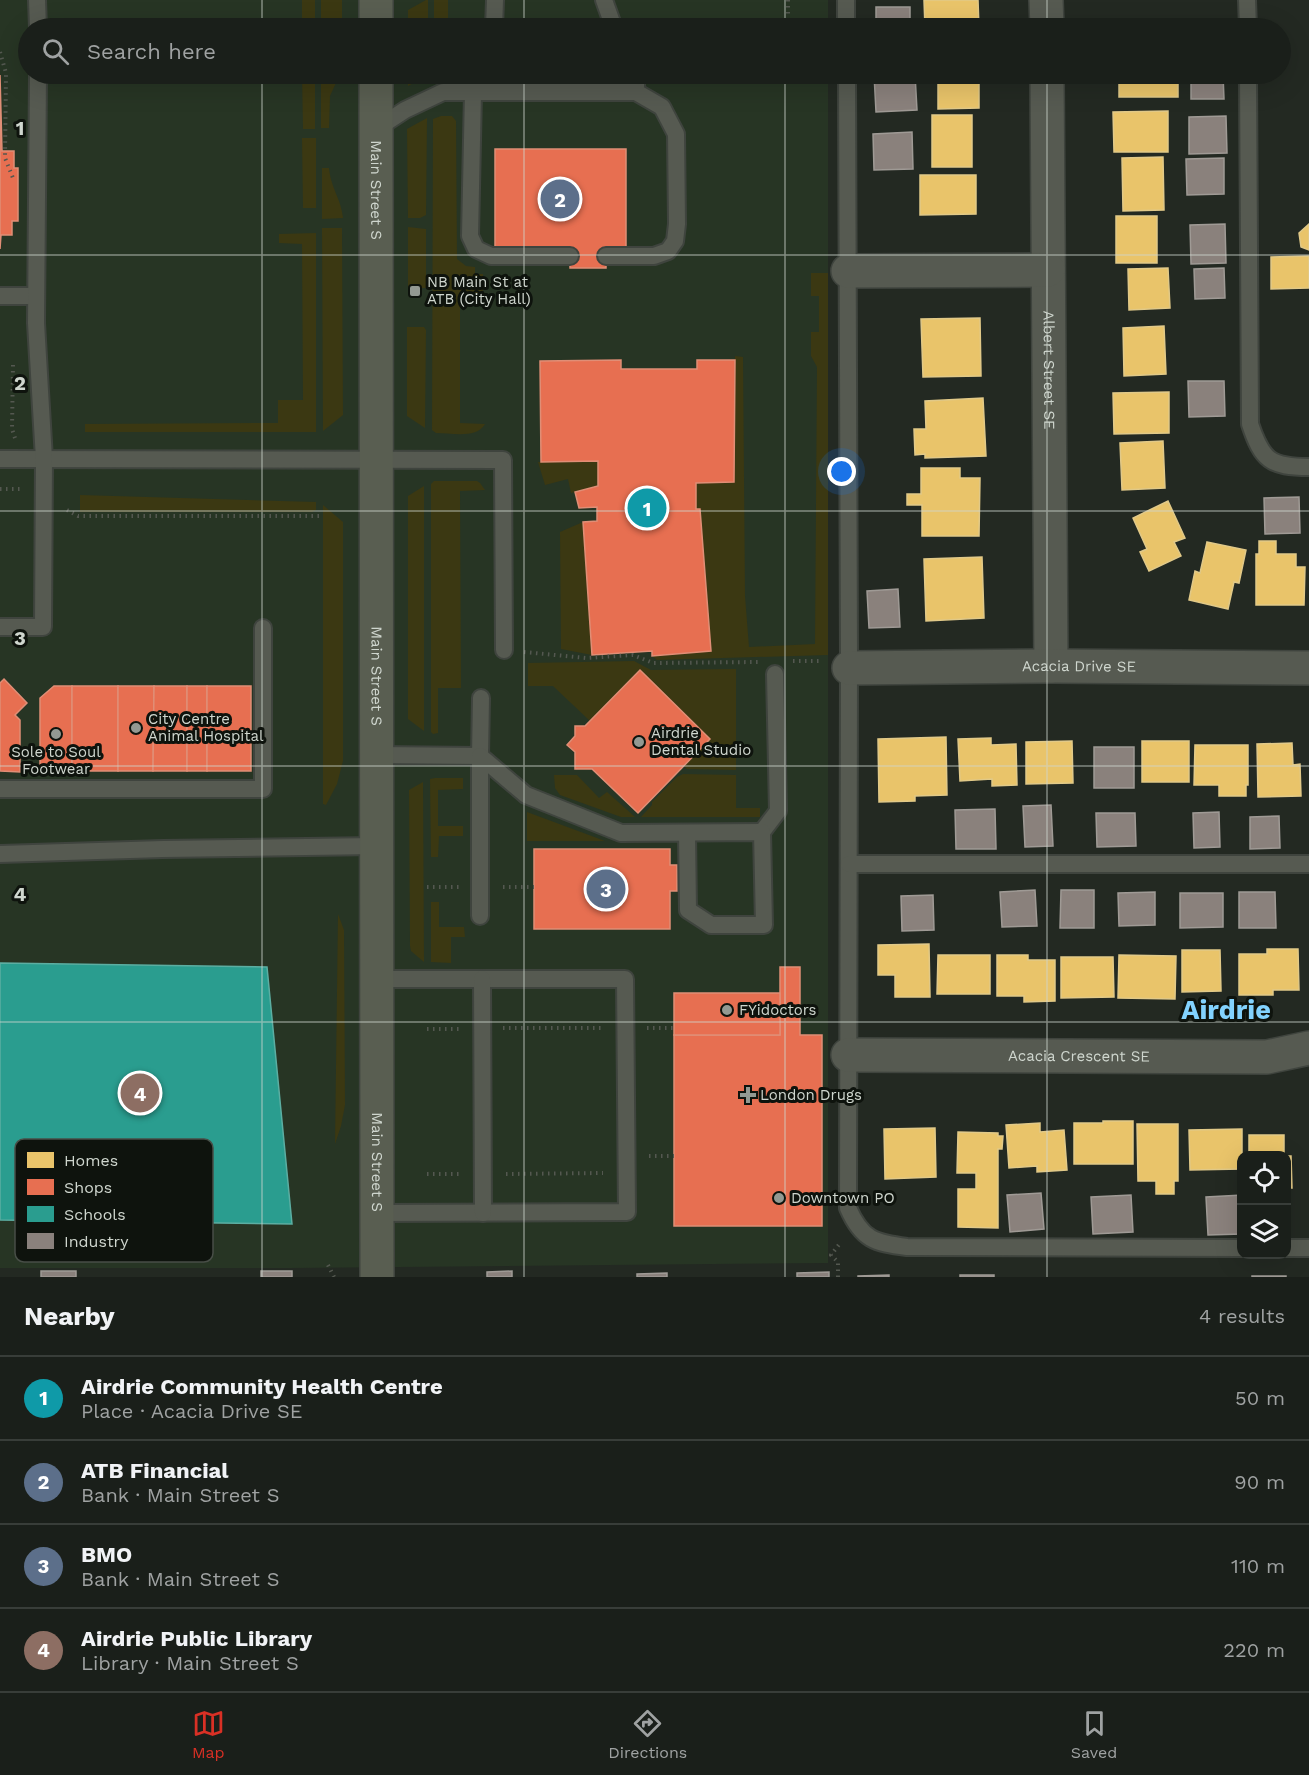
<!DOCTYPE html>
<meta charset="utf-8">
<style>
:root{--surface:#1a1f1a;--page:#232723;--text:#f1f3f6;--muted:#9fa2a2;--line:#383d39;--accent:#d93025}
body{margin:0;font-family:"Work Sans",sans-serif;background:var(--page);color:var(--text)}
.controls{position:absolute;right:18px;bottom:18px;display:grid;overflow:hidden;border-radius:12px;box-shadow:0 6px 24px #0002}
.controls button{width:54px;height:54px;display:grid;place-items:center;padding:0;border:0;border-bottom:2px solid var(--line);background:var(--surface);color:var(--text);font:30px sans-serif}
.you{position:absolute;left:842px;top:472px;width:21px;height:21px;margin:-15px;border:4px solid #fff;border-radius:50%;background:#1a73e8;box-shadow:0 0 0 9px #1a73e833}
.badge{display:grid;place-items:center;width:39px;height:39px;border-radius:50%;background:var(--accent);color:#fff;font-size:20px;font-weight:700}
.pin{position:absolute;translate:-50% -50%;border:3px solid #fff;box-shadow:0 2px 6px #0006}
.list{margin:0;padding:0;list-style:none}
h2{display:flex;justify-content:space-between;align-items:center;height:78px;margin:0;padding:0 24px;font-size:26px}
h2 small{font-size:20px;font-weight:400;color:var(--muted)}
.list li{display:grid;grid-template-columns:39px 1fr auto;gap:18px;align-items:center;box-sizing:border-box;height:84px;padding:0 24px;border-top:2px solid var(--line)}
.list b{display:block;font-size:22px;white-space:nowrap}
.list p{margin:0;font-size:20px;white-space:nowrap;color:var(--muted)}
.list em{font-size:20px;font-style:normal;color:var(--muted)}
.icon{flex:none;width:33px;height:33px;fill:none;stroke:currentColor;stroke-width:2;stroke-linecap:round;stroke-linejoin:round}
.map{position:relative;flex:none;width:1309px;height:1277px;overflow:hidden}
.search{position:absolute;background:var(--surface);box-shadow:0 6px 24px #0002;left:18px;right:18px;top:18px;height:66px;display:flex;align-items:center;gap:15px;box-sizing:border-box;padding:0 21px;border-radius:33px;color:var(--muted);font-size:22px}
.sheet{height:414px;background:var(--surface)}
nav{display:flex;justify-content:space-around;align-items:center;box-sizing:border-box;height:84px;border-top:2px solid var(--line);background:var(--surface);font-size:16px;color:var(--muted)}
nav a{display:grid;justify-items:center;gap:3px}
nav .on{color:var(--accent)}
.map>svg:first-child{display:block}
.built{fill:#273524}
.green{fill:#3b3812}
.homes{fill:#e9c46a;stroke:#e1c988;stroke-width:1.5}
.shops{fill:#e76f51;stroke:#e08e76;stroke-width:1.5}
.schools{fill:#2a9d8f;stroke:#5caea2;stroke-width:1.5}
.industry{fill:#8a817c;stroke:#9f9a95;stroke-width:1.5}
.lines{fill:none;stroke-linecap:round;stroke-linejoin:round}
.service-casing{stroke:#3f443e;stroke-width:20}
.minor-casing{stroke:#3f443e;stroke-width:36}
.secondary-casing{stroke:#3f443e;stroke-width:36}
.path{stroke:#545850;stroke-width:4;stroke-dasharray:1.5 4.5;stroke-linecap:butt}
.service{stroke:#565a51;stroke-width:16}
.minor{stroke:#565a51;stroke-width:33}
.secondary{stroke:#595e51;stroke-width:33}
.grid{fill:none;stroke:#cfd6ce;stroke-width:1.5;stroke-opacity:0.55}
.poi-dot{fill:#939992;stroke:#0e130d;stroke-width:2}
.labels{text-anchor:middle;stroke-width:6;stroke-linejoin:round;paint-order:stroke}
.street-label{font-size:15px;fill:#cfd6ce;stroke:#0e130d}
.poi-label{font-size:15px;fill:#cfd6ce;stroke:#0e130d;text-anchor:start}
.town-label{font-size:27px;font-weight:bold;fill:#82d2fe;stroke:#0e130d}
.key{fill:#0e130d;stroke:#484e47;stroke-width:1.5}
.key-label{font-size:16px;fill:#cfd6ce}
.grid-label{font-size:20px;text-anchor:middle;font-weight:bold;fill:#cfd6ce;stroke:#0e130d;stroke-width:6;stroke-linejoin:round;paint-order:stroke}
</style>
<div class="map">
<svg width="1309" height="1277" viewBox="0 0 1309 1277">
<rect width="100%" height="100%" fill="#232922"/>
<path class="built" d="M0 0H828V28H28V74H828V1263L292 1268H0Z"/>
<g class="green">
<rect x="302" y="0" width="13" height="28"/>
<rect x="321" y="0" width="21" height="28"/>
<path d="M426 0H428V28H408V10Z"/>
<rect x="434" y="0" width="14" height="28"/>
<path d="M302 74H315V129H303Z"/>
<path d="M321 74H340L330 96 329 128H321Z"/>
<path d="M408 74H427V76L408 86Z"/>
<path d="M441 116H452L456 121 457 259 466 266 475 267V274H483V299L460 300V423L485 424C477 439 451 433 436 433L432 430 433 119Z"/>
<path d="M427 118 426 215 420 218H408L407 129Z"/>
<path d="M302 138H316V208H303Z"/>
<path d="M322 168H329C331 189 341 198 343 218L322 219Z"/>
<path d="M408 227 426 229V288H408Z"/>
<path d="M322 228H342L343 415 323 431Z"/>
<path d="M316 233V432H85V424L278 423V400H303L302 244 279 243V234Z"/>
<path d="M811 273H828V655L657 660 652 656 711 650 700 509H696V483L734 481 735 356 743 357 745 596 749 647 815 644 817 367 811 356V332H819V296H811Z"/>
<path d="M407 327H424L426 330 425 428 407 416Z"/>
<path d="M598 461V486L571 493 568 479 545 485 538 462Z"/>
<path d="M434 481H477L480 483 485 490 460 491 461 688H438V733L433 734 431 732V484Z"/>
<path d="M424 486V731L408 719V496Z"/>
<path d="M80 495 316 502V510L312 512H80Z"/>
<path d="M323 505 343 522V761L337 784 326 805 323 804Z"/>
<path d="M583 522 592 655 561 649 560 532Z"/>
<path d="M634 661 651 670 736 669V770L687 769 684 766 710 739 640 671 590 721 553 686H528V663Z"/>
<path d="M683 774 736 775V808H760V817H641L652 805V802L677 777Z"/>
<path d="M554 775H577L599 798 607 792 635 817H621L560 795 555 788Z"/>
<path d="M435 778H463V789L438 790V826H463V836H439L438 857H431L430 779Z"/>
<path d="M423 782 424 962 411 951 410 946 409 790Z"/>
<path d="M527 812 605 841H527Z"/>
<path d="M431 902H439V927H464L465 937H451V963L431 962Z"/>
<path d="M338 914 344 930 345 1105 341 1126 335 1144Z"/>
</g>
<g class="homes">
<path d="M924 0H978L979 28H925Z"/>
<path d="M923 74H973V76H979V108L938 109V82H923Z"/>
<rect x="1119" y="74" width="59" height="23"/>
<path d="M1168 111V152H1114L1113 112Z"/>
<rect x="932" y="115" width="40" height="52"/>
<path d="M1163 157 1164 210 1123 211 1122 158Z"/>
<path d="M920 175H976V214L920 215Z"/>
<rect x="1116" y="216" width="41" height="47"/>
<path d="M1309 224V250L1301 247 1299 233Z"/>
<path d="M1309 256V288L1271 289V257Z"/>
<path d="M1168 268 1170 308 1129 310 1128 269Z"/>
<path d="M980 318 981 376 923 377 921 319Z"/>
<path d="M1164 326 1166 374 1124 376 1123 328Z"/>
<path d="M1169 392V433L1114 434 1113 393Z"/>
<path d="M983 398 986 456 925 458V454L915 455 914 429H926L925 401Z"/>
<path d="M1163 441 1165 488 1122 490 1120 443Z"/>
<path d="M921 468H960V478H980L979 536H922V505H907V494H921Z"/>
<path d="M1168 501 1185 538 1174 542 1181 556 1149 571 1140 552 1147 549 1133 518Z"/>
<path d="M1259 541H1276V554H1296V567H1305L1304 605H1256V554H1259Z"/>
<path d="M1207 542 1246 550 1239 583 1234 582 1228 609 1189 600 1195 571 1200 573Z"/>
<path d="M982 557 984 618 926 621 924 559Z"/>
<path d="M946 737 947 795 915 796V801L879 802 878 739Z"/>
<path d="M991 738V745L1016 744 1017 785 992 786V779L960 781 958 739Z"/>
<path d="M1072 741 1073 783 1026 784V742Z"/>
<rect x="1142" y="741" width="47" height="41"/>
<path d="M1292 743 1293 765 1300 764 1301 796 1258 797 1257 744Z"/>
<path d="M1195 745H1248V785H1246V796H1219V785H1194Z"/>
<path d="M929 944 930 997H895V975H878V945Z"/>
<path d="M1267 949H1298L1299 990H1273V995H1239V954H1267Z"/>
<path d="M1182 950H1220L1221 991 1182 992Z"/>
<path d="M938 955H990V994H937Z"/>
<path d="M997 955H1028V960H1055V1001L1024 1002V996H997Z"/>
<path d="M1119 955 1176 956 1175 999 1118 998Z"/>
<path d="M1061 957H1113L1114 997 1061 998Z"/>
<path d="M1103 1121H1133V1164H1074V1123H1103Z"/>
<path d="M1040 1123V1132L1064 1130 1067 1170 1037 1172V1166L1009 1168 1006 1125Z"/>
<path d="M1137 1124H1178V1181H1174V1194H1156V1181H1138Z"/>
<path d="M935 1128 936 1177 885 1179 884 1129Z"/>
<path d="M1242 1129V1169L1190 1170 1189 1130Z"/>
<path d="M958 1132 998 1133V1136H1003L1002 1149H998V1228L958 1227V1189H976V1173H957Z"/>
<rect x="1249" y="1135" width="35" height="21"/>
<path d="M1286 1156H1291L1292 1188H1286Z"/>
</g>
<g class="shops">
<path d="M0 75 2 151H14V168H18V221H12V235H1L0 249Z"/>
<path d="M495 149H626V248H606V268H570V249H495Z"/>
<path d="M621 360V369H697V360H735L734 482 696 483V509H700L711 651 652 656V651L592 655 583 522 597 521V507L579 508 575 492 598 486V461L541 462 540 361Z"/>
<path d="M640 670 710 739 638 813 592 769H575V752L567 745 575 736V726H585Z"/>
<path d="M4 679 27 703 15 715 20 720V772L0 771V683Z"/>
<path d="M54 686H72V771H40V698Z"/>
<rect x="72" y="686" width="46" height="85"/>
<path d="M118 686H154L153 771H118Z"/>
<path d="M154 686H187V771H153Z"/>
<rect x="187" y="686" width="20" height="85"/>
<rect x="207" y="686" width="44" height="85"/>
<path d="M534 849H670V865H677V891H670V929H534Z"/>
<path d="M780 967H800V1035H822V1226H674V1035H780Z"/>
<rect x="674" y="993" width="106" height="42"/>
</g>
<path class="schools" d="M0 963 267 967 292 1224 0 1220Z"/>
<g class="industry">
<rect x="876" y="7" width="34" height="21"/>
<path d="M874 74H915L917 110 876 112Z"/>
<path d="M1191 74H1223L1224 99H1191Z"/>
<path d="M1226 116 1227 153 1189 154V117Z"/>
<path d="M912 132 913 169 874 170 873 134Z"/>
<path d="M1224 158V194L1187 195 1186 159Z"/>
<path d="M1225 224 1226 263 1191 264 1190 225Z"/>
<path d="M1224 268 1225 298 1195 299 1194 269Z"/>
<path d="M1188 381H1224L1225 416 1189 417Z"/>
<path d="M1299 497 1300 533 1265 534 1264 498Z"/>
<path d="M898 589 900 627 869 628 867 591Z"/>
<rect x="1094" y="747" width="40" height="41"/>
<path d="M1051 805 1053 846 1025 847 1023 806Z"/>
<path d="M995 809 996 849H956L955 810Z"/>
<path d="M1219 812 1220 847 1194 848 1193 813Z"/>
<path d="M1096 813H1135L1136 846 1097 847Z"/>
<path d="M1279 816 1280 848 1250 849V817Z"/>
<path d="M1035 890 1037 926 1002 927 1000 892Z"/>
<path d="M1061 890H1094V928H1060Z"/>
<path d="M1155 892V925L1119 926 1118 893Z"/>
<path d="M1239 892H1275L1276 928H1239Z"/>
<path d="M1180 893H1223V927L1180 928Z"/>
<path d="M933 895 934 930 902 931 901 896Z"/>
<path d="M1041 1193 1044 1229 1010 1232 1007 1195Z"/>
<path d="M1131 1195 1133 1232 1093 1234 1091 1197Z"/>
<path d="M1242 1195V1234L1208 1235 1206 1197Z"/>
<rect x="41" y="1271" width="35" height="6"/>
<rect x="261" y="1271" width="31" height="6"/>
<path d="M512 1271V1277H487V1272Z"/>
<path d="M829 1272V1277H797V1273Z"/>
<path d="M667 1273V1277H637V1274Z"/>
<path d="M889 1275V1277H858V1276Z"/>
<rect x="960" y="1275" width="34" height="2"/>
<rect x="1252" y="1276" width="34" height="1"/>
</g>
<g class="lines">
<defs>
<g id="service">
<path d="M37 0 38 28"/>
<path d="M604 0 614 28"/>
<path d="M846 0V28"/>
<path d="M1247 0 1248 28"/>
<path d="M494 28 495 0"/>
<path d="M636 74V92"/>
<path d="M847 74 849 661 848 1208C862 1240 875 1243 907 1247L1242 1248"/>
<path d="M1248 74 1250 424C1262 460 1270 467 1309 467"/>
<path d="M473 92 470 236 476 249 491 256H570"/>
<path d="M494 92V74"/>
<path d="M376 129 405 110 443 92H636L662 107 676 134 677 224 675 241 668 251 654 256H606"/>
<path d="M0 296H36"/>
<path d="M0 459 503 460 504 650"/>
<path d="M0 627H43L44 459 36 323 38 74"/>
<path d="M376 755 480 756 481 698"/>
<path d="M0 789H263V628"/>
<path d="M762 832 778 811 775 674"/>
<path d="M0 854 163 849 376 846"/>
<path d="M849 864H1309"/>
<path d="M480 916V756L526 795 621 833 762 832 764 925H711L688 910 687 833"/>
<path d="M377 979H625L627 1212 377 1213"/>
<path d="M482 979 483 1213"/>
<path d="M1286 1248H1309"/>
</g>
<g id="minor">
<path d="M1046 0 1047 28"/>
<path id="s1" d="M1047 74 1051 666"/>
<path d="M848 271 1048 270"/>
<path id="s2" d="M849 668 1051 666 1309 668"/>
<path id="s3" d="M848 1055 1267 1057 1309 1048"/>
</g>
<g id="secondary">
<path d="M376 0V28"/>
<path id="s4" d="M376 74 377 1277"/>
</g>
</defs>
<use href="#service" class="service-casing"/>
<use href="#minor" class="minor-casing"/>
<use href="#secondary" class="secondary-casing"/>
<g class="path">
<path d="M788 0V28"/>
<path d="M0 52 6 73 5 158 13 178"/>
<path d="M13 365 12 429 15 438"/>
<path d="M0 489H23"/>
<path d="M67 510 78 516H320"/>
<path d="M524 652 586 658 633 655 653 663 758 662"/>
<path d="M793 661H821"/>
<path d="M427 887H459"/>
<path d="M503 887H534"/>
<path d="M503 1028H603"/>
<path d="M647 1028H674"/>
<path d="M427 1029H459"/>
<path d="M649 1156H674"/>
<path d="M427 1174H462"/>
<path d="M506 1174 603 1173"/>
<path d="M328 1265 334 1277"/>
<path d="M838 1277V1262L831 1255 841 1242"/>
</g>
<use href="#service" class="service"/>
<use href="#minor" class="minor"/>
<use href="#secondary" class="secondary"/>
</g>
<path class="grid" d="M262 0V28M524 0V28M785 0V28M1047 0V28M262 74V1277M524 74V1277M785 74V1277M1047 74V1277M0 255H1309M0 511H1309M0 766H1309M0 1022H1309"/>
<g class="poi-dot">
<rect x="409" y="285" width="12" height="12" rx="3"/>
<circle cx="136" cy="728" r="6"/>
<circle cx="56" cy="734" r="6"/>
<circle cx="639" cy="742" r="6"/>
<circle cx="727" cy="1010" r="6"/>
<path d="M745 1086h6v6h6v6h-6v6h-6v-6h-6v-6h6z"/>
<circle cx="779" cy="1198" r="6"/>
</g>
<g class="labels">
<g class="street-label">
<text dy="5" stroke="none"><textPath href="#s4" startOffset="116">Main Street S</textPath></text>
<text dy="5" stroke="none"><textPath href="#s1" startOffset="296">Albert Street SE</textPath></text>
<text dy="5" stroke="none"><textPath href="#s2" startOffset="230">Acacia Drive SE</textPath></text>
<text dy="5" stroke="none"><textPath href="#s4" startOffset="602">Main Street S</textPath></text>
<text dy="5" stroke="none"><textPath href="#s3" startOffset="231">Acacia Crescent SE</textPath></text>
<text dy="5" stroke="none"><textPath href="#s4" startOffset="1088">Main Street S</textPath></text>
</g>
<g class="poi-label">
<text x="427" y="287">NB Main St at<tspan x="427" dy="17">ATB (City Hall)</tspan></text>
<text x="148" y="724">City Centre<tspan x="148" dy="17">Animal Hospital</tspan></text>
<text x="651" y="738">Airdrie<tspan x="651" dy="17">Dental Studio</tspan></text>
<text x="56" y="757" text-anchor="middle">Sole to Soul<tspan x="56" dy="17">Footwear</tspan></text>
<text x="739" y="1015">FYidoctors</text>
<text x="760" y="1100">London Drugs</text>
<text x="791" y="1203">Downtown PO</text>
</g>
<g class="town-label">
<text x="1226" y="1019">Airdrie</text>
</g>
</g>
<rect x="15" y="1139" width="198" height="123" rx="9" class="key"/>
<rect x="27" y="1152" width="27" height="16" fill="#e9c46a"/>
<rect x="27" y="1179" width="27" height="16" fill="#e76f51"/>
<rect x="27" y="1206" width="27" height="16" fill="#2a9d8f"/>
<rect x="27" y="1233" width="27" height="16" fill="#8a817c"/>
<g class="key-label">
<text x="64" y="1166">Homes</text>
<text x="64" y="1193">Shops</text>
<text x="64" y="1220">Schools</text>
<text x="64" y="1247">Industry</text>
</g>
<g class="grid-label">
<text x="20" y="135">1</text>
<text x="20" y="390">2</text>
<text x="20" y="645">3</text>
<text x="20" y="901">4</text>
</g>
</svg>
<div class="controls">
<button><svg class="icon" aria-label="locate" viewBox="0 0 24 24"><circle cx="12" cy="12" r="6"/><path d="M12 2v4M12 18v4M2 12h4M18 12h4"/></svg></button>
<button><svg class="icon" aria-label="layers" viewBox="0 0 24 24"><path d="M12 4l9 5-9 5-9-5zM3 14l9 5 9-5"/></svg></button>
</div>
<div class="you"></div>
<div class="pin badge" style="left:647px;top:508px;background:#0f9aa8">1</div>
<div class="pin badge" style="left:560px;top:199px;background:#5c6f8a">2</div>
<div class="pin badge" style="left:606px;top:889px;background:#5c6f8a">3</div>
<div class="pin badge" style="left:140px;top:1093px;background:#8d6e63">4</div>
<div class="search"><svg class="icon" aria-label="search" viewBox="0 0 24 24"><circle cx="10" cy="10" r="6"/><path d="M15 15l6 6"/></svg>Search here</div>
</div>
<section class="sheet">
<h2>Nearby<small>4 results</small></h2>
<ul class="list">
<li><span class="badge" style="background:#0f9aa8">1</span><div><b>Airdrie Community Health Centre</b><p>Place · Acacia Drive SE</p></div><em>50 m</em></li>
<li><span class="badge" style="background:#5c6f8a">2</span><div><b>ATB Financial</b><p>Bank · Main Street S</p></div><em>90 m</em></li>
<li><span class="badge" style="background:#5c6f8a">3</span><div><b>BMO</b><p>Bank · Main Street S</p></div><em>110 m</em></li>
<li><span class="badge" style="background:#8d6e63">4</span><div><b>Airdrie Public Library</b><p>Library · Main Street S</p></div><em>220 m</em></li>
</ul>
</section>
<nav>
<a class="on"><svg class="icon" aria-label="map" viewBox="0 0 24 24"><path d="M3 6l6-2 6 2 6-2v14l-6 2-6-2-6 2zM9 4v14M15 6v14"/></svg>Map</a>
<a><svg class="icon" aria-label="directions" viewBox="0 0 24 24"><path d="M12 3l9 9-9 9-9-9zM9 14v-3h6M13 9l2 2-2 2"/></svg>Directions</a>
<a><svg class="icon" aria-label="saved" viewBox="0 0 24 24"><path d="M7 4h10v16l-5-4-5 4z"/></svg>Saved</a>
</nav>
